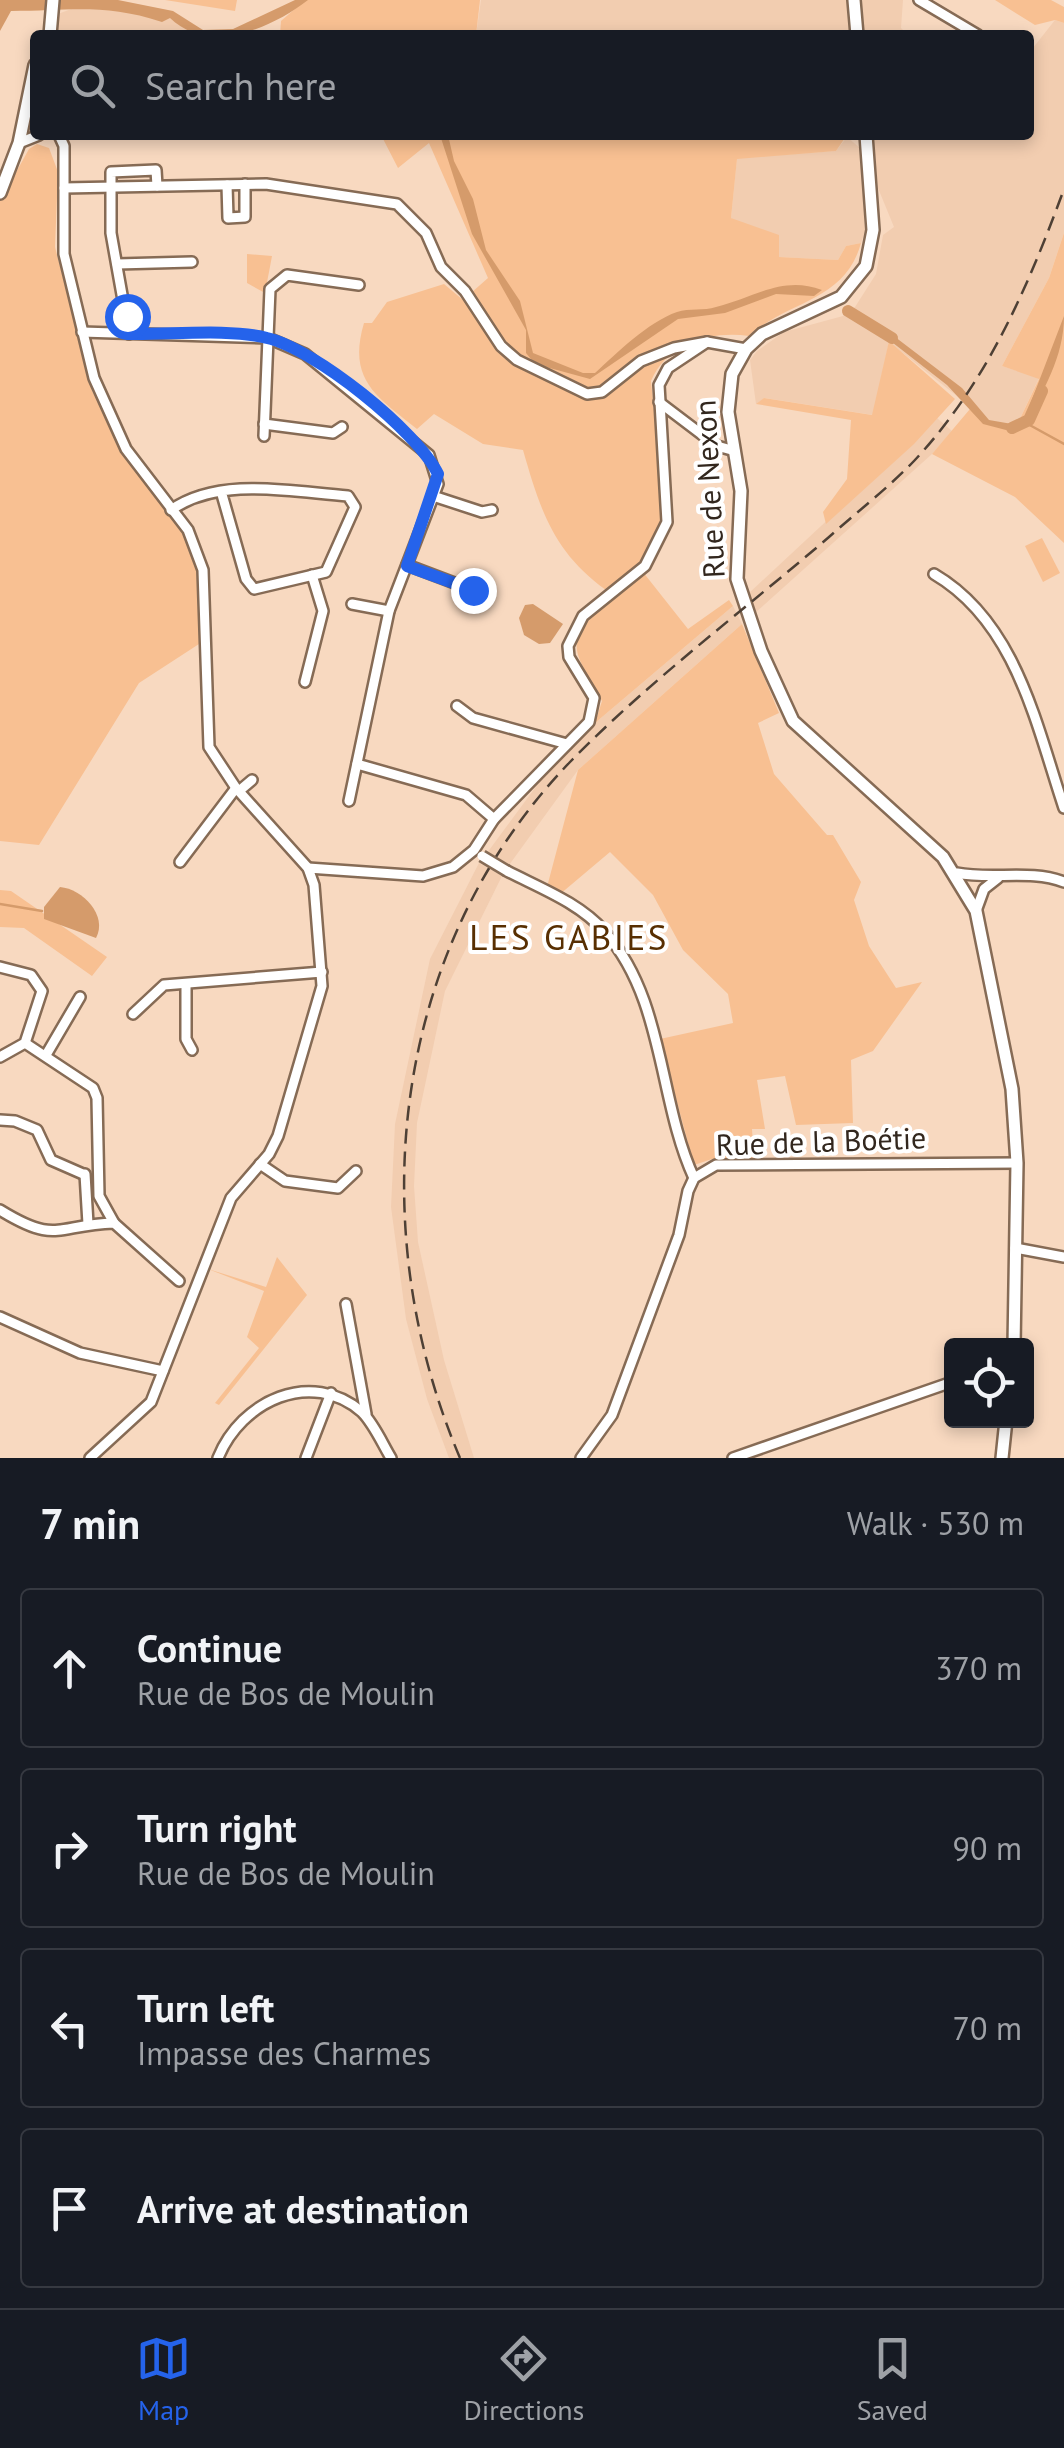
<!DOCTYPE html>
<meta charset="utf-8">
<style>
:root{--surface:#171b24;--page:#242831;--text:#f1f3f6;--muted:#9ea1a6;--line:#363941;--accent:#2563eb}
body{margin:0;font-family:"PT Sans",sans-serif;background:var(--page);color:var(--text)}
.controls{position:absolute;right:30px;bottom:30px;display:grid;overflow:hidden;border-radius:10px;box-shadow:0 5px 15px #0003}
.controls button{width:90px;height:90px;display:grid;place-items:center;padding:0;border:0;border-bottom:2px solid var(--line);background:var(--surface);color:var(--text);font:50px sans-serif}
.stop{position:absolute;width:30px;height:30px;margin:-22px;border:8px solid #2563eb;border-radius:50%;background:#fff}
.stop.end{background:#2563eb;border-color:#fff;box-shadow:0 2px 10px #0008}
.list{margin:0;padding:0;list-style:none}
h2{display:flex;justify-content:space-between;align-items:center;height:130px;margin:0;padding:0 40px;font-size:42px}
h2 small{font-size:32px;font-weight:400;color:var(--muted)}
.list li{display:grid;grid-template-columns:65px 1fr auto;gap:30px;align-items:center;box-sizing:border-box;height:160px;margin:0 20px 20px;padding:0 20px;border:2px solid var(--line);border-radius:10px}
.list b{display:block;font-size:38px;white-space:nowrap}
.list p{margin:0;font-size:32px;white-space:nowrap;color:var(--muted)}
.list em{font-size:32px;font-style:normal;color:var(--muted)}
.icon{flex:none;width:55px;height:55px;fill:none;stroke:currentColor;stroke-width:2;stroke-linecap:round;stroke-linejoin:round}
.map{position:relative;flex:none;width:1064px;height:1458px;overflow:hidden}
.search{position:absolute;background:var(--surface);box-shadow:0 5px 15px #0003;left:30px;right:30px;top:30px;height:110px;display:flex;align-items:center;gap:25px;box-sizing:border-box;padding:0 35px;border-radius:10px;color:var(--muted);font-size:38px}
.sheet{height:850px;background:var(--surface)}
nav{display:flex;justify-content:space-around;align-items:center;box-sizing:border-box;height:140px;border-top:2px solid var(--line);background:var(--surface);font-size:28px;color:var(--muted)}
nav a{display:grid;justify-items:center;gap:5px}
nav .on{color:var(--accent)}
.map>svg:first-child{display:block}
.built{fill:#f2cdb0}
.green{fill:#f8c092}
.water{fill:#d59b6b}
.lines{fill:none;stroke-linecap:round;stroke-linejoin:round}
.stream{stroke:#d59b6b;stroke-width:2.5}
.river{stroke:#d59b6b;stroke-width:12}
.minor-casing{stroke:#866b55;stroke-width:14}
.major-casing{stroke:#866b55;stroke-width:16}
.minor{stroke:#fff;stroke-width:9}
.major{stroke:#fff;stroke-width:11}
.rail{stroke:#4e4035;stroke-width:2.5;stroke-dasharray:15 8;stroke-linecap:butt}
.minor-bridge-casing{stroke:#866b55;stroke-width:14;stroke-linecap:butt}
.minor-bridge{stroke:#fff;stroke-width:9}
.route{stroke:#2563eb;stroke-width:12}
.labels{text-anchor:middle;stroke-width:8;stroke-linejoin:round;paint-order:stroke}
.street-label{font-size:30px;fill:#32271e;stroke:#fff}
.quarter-label{font-size:35px;letter-spacing:2.5px;fill:#582f02;stroke:#fff}
</style>
<div class="map">
<svg width="1064" height="1458" viewBox="0 0 1064 1458">
<rect width="100%" height="100%" fill="#f8d9c0"/>
<g class="built">
<path d="M481 0H847L850 35H476Z"/>
<path d="M861 0H903L901 28 908 35 868 34 863 30Z"/>
<path d="M109 4 172 16 207 35 58 34V14L79 6Z"/>
<path d="M1055 20 1064 23V233L1049 278 1002 366 1039 378 1018 423 992 424 889 342 873 415 765 398 756 404 750 360 757 351 784 332 843 316 855 307 876 274 883 235 894 227 878 188 873 135H1029V53Z"/>
<path d="M847 137 860 148 865 231 861 243 846 246 838 260 779 257 731 218 737 158 836 151Z"/>
<path d="M937 418 952 431 932 454 755 613 748 594Z"/>
<path d="M733 606 742 624 578 770 507 868 487 853 549 769 595 723Z"/>
<path d="M479 863 502 876 445 991 417 1123 414 1186 418 1242 444 1360 474 1458H449L427 1399 406 1319 391 1207 395 1124 430 959Z"/>
</g>
<g class="green">
<path d="M165 0H237L235 11Z"/>
<path d="M305 0H480L476 35H280L281 21Z"/>
<path d="M995 0H1051L1064 7V23L1055 20 1035 25Z"/>
<path d="M381 135H847L836 151 737 159 731 218 779 235V257L838 260 846 246 861 243C845 302 788 300 749 336 711 331 668 342 651 381L665 515 639 567 688 629 729 600 733 606 595 723 602 701C568 641 567 648 606 590 553 552 540 509 523 450L483 444 434 414 417 429C377 397 347 380 364 323H372L387 302 444 284 463 300 488 278 429 143 398 168Z"/>
<path d="M37 144 49 148 58 172 55 247 92 391 124 453 186 533 200 567 199 644 139 683 39 845 0 841V201L29 149Z"/>
<path d="M1064 233V543L1015 497 932 454 970 409 993 424 1018 423 1039 379 1002 366 1049 278Z"/>
<path d="M247 254 272 256 265 293 247 283Z"/>
<path d="M889 341 955 399 914 444 826 524 823 512 847 479 851 420 756 404 764 398 872 415Z"/>
<path d="M1042 538 1060 573 1043 582 1025 546Z"/>
<path d="M742 624 779 713 758 723 774 774 827 835H833L861 882 854 900 869 946 896 988 922 982 873 1051 851 1060 853 1123 796 1125 785 1076 757 1080 765 1129H752L754 1160 712 1159 694 1165 660 1039 733 1023 728 994 683 950 653 895 610 852 559 895 547 887 578 770Z"/>
<path d="M0 890 11 891 107 957 92 976 24 928 0 927Z"/>
<path d="M277 1257 307 1295 219 1405 215 1403 259 1348 247 1337 264 1291 208 1269 266 1287Z"/>
</g>
<g class="water">
<path d="M0 0H118L173 11 203 30 233 29 295 0H308C271 29 208 55 170 18L162 22C104 3 69 11 11 11L0 31Z"/>
<path d="M440 135H448L454 161 473 199 486 250 520 301 533 353 583 373H595C617 353 648 322 677 312 689 308 704 311 716 307 754 298 782 275 822 290L814 296 776 294 725 313 678 319 590 379 535 364 526 353V330L472 234Z"/>
<path d="M1064 316C1064 357 1043 391 1024 426L1006 430 983 424 947 385 879 332 882 327 962 388 989 420 1012 424 1026 415Z"/>
<path d="M533 604 563 624 550 643 539 644 524 635 519 618 525 605Z"/>
<path d="M60 887C83 889 108 916 96 938L44 919V907Z"/>
</g>
<g class="lines">
<g class="stream">
<path d="M1026 423 1064 444"/>
<path d="M0 904 42 911"/>
</g>
<g class="river">
<path d="M848 311 892 338"/>
<path d="M1012 428 1029 420 1042 391"/>
</g>
<defs>
<g id="minor">
<path d="M919 0 978 35"/>
<path d="M59 135 64 146V254L94 378 126 449 188 530 203 570 209 747 236 788 308 868 314 885 322 986 278 1136 269 1154 231 1198 151 1402 90 1458"/>
<path d="M19 143 39 135"/>
<path d="M227 185 228 218 245 217V184"/>
<path d="M64 188 266 184 397 204 426 233 441 267 465 291 501 346 517 360 587 394 602 392 641 361 674 348 707 342 746 349"/>
<path d="M117 264 192 262"/>
<path d="M82 332 268 338 305 354 429 455 438 484 389 611 349 801"/>
<path d="M129 334 111 233V172L156 170 157 186"/>
<path d="M659 402 717 446 735 451"/>
<path d="M264 424 333 433 342 427"/>
<path d="M264 436 270 289 287 275 359 285"/>
<path d="M433 496 482 512 492 510"/>
<path d="M171 510C220 476 292 492 348 496L355 507 326 572 254 589 246 579 221 491"/>
<path d="M407 565 473 590"/>
<path d="M934 574C1016 622 1036 724 1064 808"/>
<path d="M352 604 389 611"/>
<path d="M305 682 323 611 312 575"/>
<path d="M457 706 473 718 567 744"/>
<path d="M357 764 466 795 494 819"/>
<path d="M239 791 252 780"/>
<path d="M180 862 236 788"/>
<path d="M308 868 423 876 453 867 474 850 494 819 589 722 594 698 569 657 568 646 583 616 645 566 667 522 659 385 668 368 707 342"/>
<path d="M507 871C540 888 580 903 605 932 665 1000 658 1100 694 1178"/>
<path d="M957 873C993 880 1030 869 1064 882"/>
<path d="M976 911 984 889 998 878"/>
<path d="M0 967 31 975 42 991 25 1043 0 1057"/>
<path d="M186 984V1039L192 1050"/>
<path d="M133 1014 164 985 322 972"/>
<path d="M25 1043 93 1088 97 1098 99 1196 114 1223"/>
<path d="M46 1055 80 997"/>
<path d="M0 1120 15 1121 37 1130 51 1160 83 1174"/>
<path d="M260 1164 285 1181 338 1188 356 1171"/>
<path d="M85 1174 88 1224"/>
<path d="M0 1210C57 1245 55 1225 114 1223L179 1281"/>
<path d="M1015 1248 1064 1257"/>
<path d="M346 1304 366 1414"/>
<path d="M0 1317 80 1353 163 1371"/>
<path d="M218 1458C241 1401 311 1368 362 1412 374 1424 382 1443 391 1458"/>
<path d="M306 1458 331 1393"/>
<path d="M581 1458 612 1415 679 1235 688 1191 694 1178 716 1165 1017 1163"/>
<path d="M733 1458 952 1382"/>
</g>
<g id="major">
<path d="M854 0 857 35"/>
<path d="M50 35 53 0"/>
<path d="M866 135 873 230 866 266 841 297 762 334 746 349 732 374 728 412 741 491 737 579 761 651 793 721 943 857 976 911 1012 1089 1017 1163 1014 1346"/>
<path d="M0 193 19 143 35 65"/>
<path d="M1002 1458 1006 1420"/>
</g>
</defs>
<use href="#minor" class="minor-casing"/>
<use href="#major" class="major-casing"/>
<use href="#minor" class="minor"/>
<use href="#major" class="major"/>
<path class="rail" d="M460 1458C361 1225 391 948 570 762 649 681 743 611 829 537 857 512 888 488 914 461 987 383 1028 287 1064 189"/>
<defs>
<path id="minor-bridge" d="M482 856 507 871"/>
</defs>
<use href="#minor-bridge" class="minor-bridge-casing"/>
<use href="#minor-bridge" class="minor-bridge"/>
</g>
<g class="lines">
<path class="route" d="M127 316 128 334C169 335 228 328 267 338 315 349 417 431 438 474L407 566 473 590"/>
</g>
<g class="labels">
<g class="street-label">
<text transform="translate(710 489) rotate(-93)" y="10">Rue de Nexon</text>
<text transform="translate(821 1142) rotate(-2)" y="10">Rue de la Boétie</text>
</g>
<g class="quarter-label">
<text x="569" y="950">LES GABIES</text>
</g>
</g>
</svg>
<div class="controls">
<button><svg class="icon" aria-label="locate" viewBox="0 0 24 24"><circle cx="12" cy="12" r="6"/><path d="M12 2v4M12 18v4M2 12h4M18 12h4"/></svg></button>
</div>
<div class="stop" style="left:127px;top:316px"></div>
<div class="stop end" style="left:473px;top:590px"></div>
<div class="search"><svg class="icon" aria-label="search" viewBox="0 0 24 24"><circle cx="10" cy="10" r="6"/><path d="M15 15l6 6"/></svg>Search here</div>
</div>
<section class="sheet">
<h2>7 min<small>Walk · 530 m</small></h2>
<ul class="list">
<li><svg class="icon" aria-label="ahead" viewBox="0 0 24 24"><path d="M12 20V5M6 11l6-6 6 6"/></svg><div><b>Continue</b><p>Rue de Bos de Moulin</p></div><em>370 m</em></li>
<li><svg class="icon" aria-label="right" viewBox="0 0 24 24"><path d="M7 20v-9h11M14 6l5 5-5 5"/></svg><div><b>Turn right</b><p>Rue de Bos de Moulin</p></div><em>90 m</em></li>
<li><svg class="icon" aria-label="left" viewBox="0 0 24 24"><path d="M17 20v-9H6M10 6l-5 5 5 5"/></svg><div><b>Turn left</b><p>Impasse des Charmes</p></div><em>70 m</em></li>
<li><svg class="icon" aria-label="arrive" viewBox="0 0 24 24"><path d="M6 21V4h12l-3 4 3 4H6"/></svg><div><b>Arrive at destination</b></div></li>
</ul>
</section>
<nav>
<a class="on"><svg class="icon" aria-label="map" viewBox="0 0 24 24"><path d="M3 6l6-2 6 2 6-2v14l-6 2-6-2-6 2zM9 4v14M15 6v14"/></svg>Map</a>
<a><svg class="icon" aria-label="directions" viewBox="0 0 24 24"><path d="M12 3l9 9-9 9-9-9zM9 14v-3h6M13 9l2 2-2 2"/></svg>Directions</a>
<a><svg class="icon" aria-label="saved" viewBox="0 0 24 24"><path d="M7 4h10v16l-5-4-5 4z"/></svg>Saved</a>
</nav>
